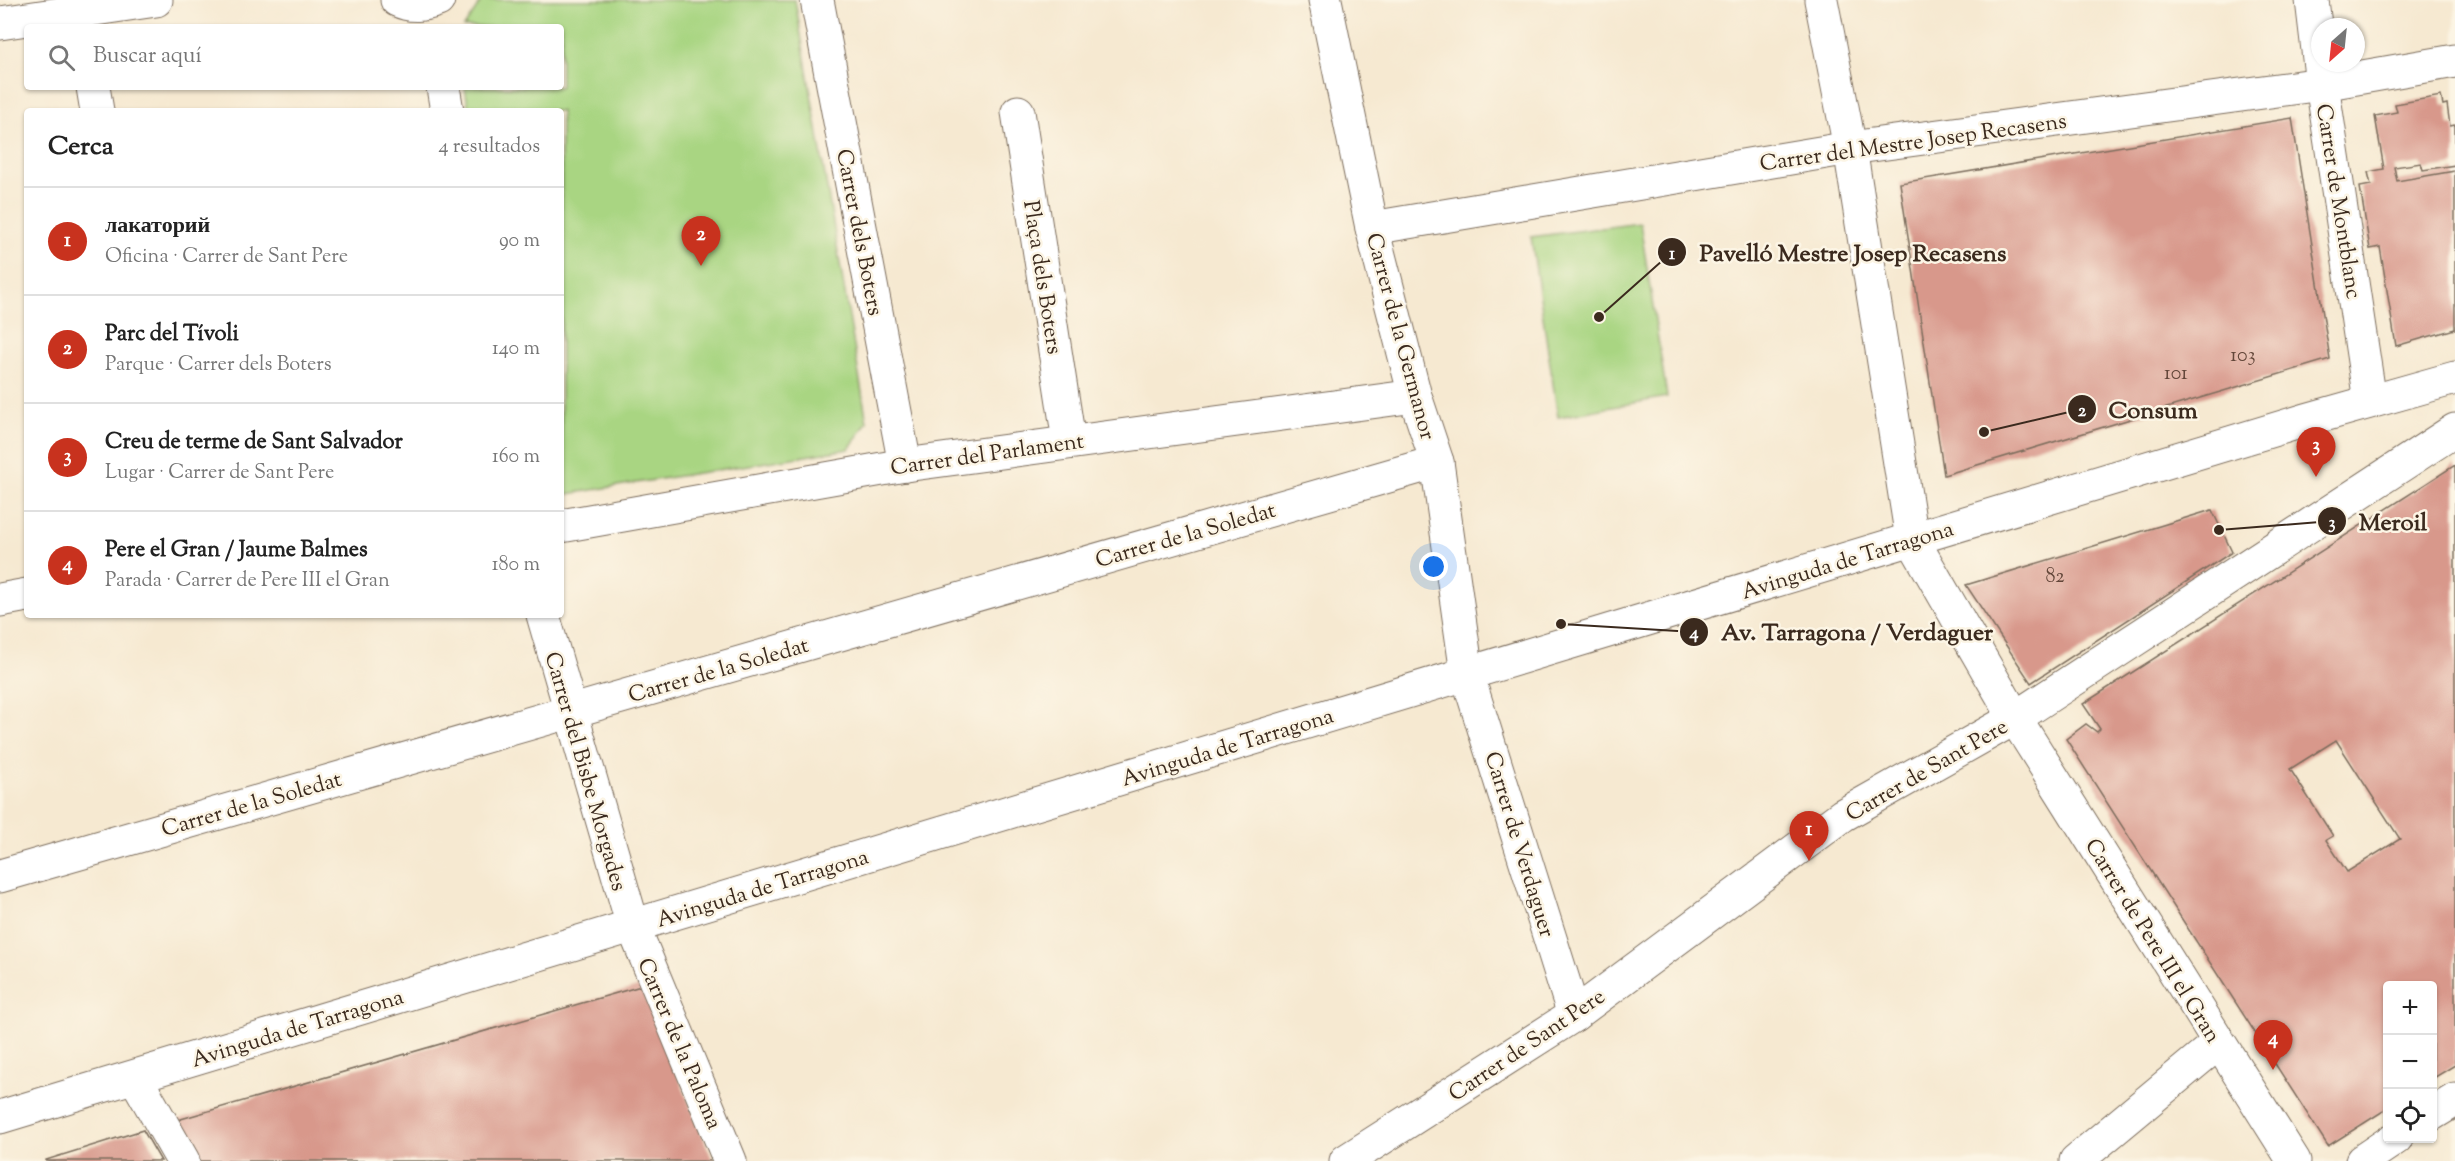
<!DOCTYPE html>
<html lang="es">
<meta charset="utf-8">
<style>
:root{--surface:#fff;--page:#f6f6f6;--text:#222;--muted:#767676;--line:#e0e0e0;--accent:#c8321e}
body{margin:0;font-family:"Sorts Mill Goudy",serif;background:var(--page);color:var(--text)}
.controls{position:absolute;right:18px;bottom:18px;display:grid;overflow:hidden;border-radius:6px;box-shadow:0 2px 4px #0004}
.controls button{width:54px;height:54px;display:grid;place-items:center;padding:0;border:0;border-bottom:2px solid var(--line);background:var(--surface);color:var(--text);font:30px sans-serif}
.compass{position:absolute;left:2311px;top:18px;width:54px;height:54px;border-radius:50%;background:var(--surface);box-shadow:0 2px 4px #0004;rotate:207deg}
.you{position:absolute;left:1434px;top:567px;width:21px;height:21px;margin:-15px;border:4px solid #fff;border-radius:50%;background:#1a73e8;box-shadow:0 0 0 9px #1a73e833}
.badge{display:grid;place-items:center;width:39px;height:39px;border-radius:50%;background:var(--accent);color:#fff;font-size:20px;font-weight:700}
.pin{position:absolute;translate:-50% -50px;filter:drop-shadow(0 2px 3px #0008)}
.pin::after{content:'';position:absolute;top:32px;width:21px;height:18px;background:inherit;clip-path:polygon(0 0,100% 0,50% 100%)}
.list{margin:0;padding:0;list-style:none}
h2{display:flex;justify-content:space-between;align-items:center;height:78px;margin:0;padding:0 24px;font-size:26px}
h2 small{font-size:20px;font-weight:400;color:var(--muted)}
.list li{display:grid;grid-template-columns:39px 1fr auto;gap:18px;align-items:center;box-sizing:border-box;height:108px;padding:0 24px;border-top:2px solid var(--line)}
.list b{display:block;font-size:22px;white-space:nowrap}
.list p{margin:0;font-size:20px;white-space:nowrap;color:var(--muted)}
.list em{font-size:20px;font-style:normal;color:var(--muted)}
.icon{flex:none;width:33px;height:33px;fill:none;stroke:currentColor;stroke-width:2;stroke-linecap:round;stroke-linejoin:round}
.map{position:relative;flex:none;width:2455px;height:1161px;overflow:hidden}
.search{position:absolute;background:var(--surface);box-shadow:0 2px 4px #0004;left:24px;top:24px;width:540px;height:66px;display:flex;align-items:center;gap:15px;box-sizing:border-box;padding:0 21px;border-radius:6px;color:var(--muted);font-size:22px}
.panel{position:absolute;background:var(--surface);box-shadow:0 2px 4px #0004;left:24px;top:108px;width:540px;height:510px;border-radius:6px}
.map>svg:first-child{display:block}
.green{fill:#a9d582;stroke:#728050;stroke-width:1.5}
.building{fill:#d8988b;fill-rule:evenodd}
.lines{fill:none;stroke-linecap:round;stroke-linejoin:round}
.minor-casing{stroke:#7c6d5d;stroke-width:35}
.tertiary-casing{stroke:#7c6d5d;stroke-width:35}
.minor{stroke:#fff;stroke-width:33}
.tertiary{stroke:#fff;stroke-width:33}
.labels{text-anchor:middle;stroke-width:5;stroke-linejoin:round;paint-order:stroke}
.number-label{font-size:20px;fill:#624639}
.street-label{font-size:22px;fill:#3b2a1e;stroke:#fcf5e5}
.leader{fill:none;stroke:#3b2a1e;stroke-width:2}
.callout-dot{fill:#3b2a1e;stroke:#fcf5e5;stroke-width:2}
.mark-label{font-size:18px;text-anchor:middle;font-weight:bold;fill:#fff}
.callout-label{font-size:24px;text-anchor:middle;font-weight:bold;fill:#3b2a1e;stroke:#fcf5e5;stroke-width:5;stroke-linejoin:round;paint-order:stroke}
</style>
<div class="map">
<svg width="2455" height="1161" viewBox="0 0 2455 1161">
<rect width="100%" height="100%" fill="#fcf5e5"/>
<filter id="ink" filterUnits="userSpaceOnUse"><feTurbulence type="fractalNoise" baseFrequency=".0167" numOctaves="2"/><feDisplacementMap in="SourceGraphic" scale="12" xChannelSelector="R" yChannelSelector="G"/><feConvolveMatrix kernelMatrix="1 2 1 2 8 2 1 2 1" color-interpolation-filters="sRGB"/></filter>
<filter id="wash" filterUnits="userSpaceOnUse"><feTurbulence type="fractalNoise" baseFrequency=".008" numOctaves="4" result="noise"/><feDisplacementMap in="SourceGraphic" scale="24" xChannelSelector="R" yChannelSelector="G"/><feGaussianBlur stdDeviation="1.35" result="paint"/><feColorMatrix in="noise" values="0 0 0 0 0 0 0 0 0 0 0 0 0 0 0 0 0 1.4 0 .05"/><feComposite in="paint" operator="in"/></filter>
<g filter="url(#wash)">
<rect width="100%" height="100%" fill="#f6e9d1"/>
<g class="green">
<path d="M482 0H795L867 422 849 449 561 495V111H469L465 87H561V27H464Z"/>
<path d="M1640 223 1667 397 1558 417 1531 237Z"/>
</g>
<g id="blocks">
<g class="building">
<path d="M2441 96 2443 105 2447 104 2450 126 2455 125V165L2423 170 2421 163 2394 167 2397 181 2455 171V329L2396 346 2380 247 2370 249 2360 187 2371 185 2368 172 2384 169 2375 116 2397 112 2395 104Z"/>
<path d="M2292 118 2330 359 1944 475 1900 183Z"/>
<path d="M2455 465V1065L2432 1079V986H2388V1108L2328 1146 2066 739 2086 724 2097 732 2100 729 2083 704ZM2336 740 2400 839 2347 872 2326 840 2333 836 2290 769Z"/>
<path d="M2212 510 2232 552 2031 683 1966 585Z"/>
<path d="M641 986 713 1161H197L174 1121Z"/>
<path d="M143 1130 161 1161H46V1160Z"/>
</g>
</g>
</g>
<g filter="url(#ink)">
<use href="#blocks" fill-opacity="0" stroke="#7c6d5d" stroke-width="1.5"/>
<g class="lines">
<defs>
<g id="minor">
<path d="M397 0C411 7 424 5 438 0"/>
<path d="M817 0 905 465"/>
<path d="M1325 0 1372 228 1415 396 1437 462 1467 674 1574 1015"/>
<path d="M1821 0 1850 148 1912 539 2015 718 2294 1161"/>
<path d="M2312 0 2322 84 2370 401"/>
<path d="M0 23 156 0"/>
<path d="M93 87 97 111"/>
<path d="M443 87 447 111"/>
<path d="M1018 112 1069 441"/>
<path d="M1372 228 1850 148 2322 84 2455 61"/>
<path d="M561 526 905 465 1415 396"/>
<path d="M0 600 27 595"/>
<path d="M543 615 633 926 730 1161"/>
<path d="M0 876 1437 462"/>
<path d="M135 1077 183 1161"/>
<path d="M2432 1114 2455 1100"/>
<path d="M1346 1161 1574 1015 1843 815 2015 718 2455 430"/>
<path d="M2076 1161 2218 1043"/>
<path d="M2362 1161 2396 1138"/>
</g>
<path id="tertiary" d="M0 1117 2306 420 2455 378"/>
</defs>
<use href="#minor" class="minor-casing"/>
<use href="#tertiary" class="tertiary-casing"/>
<use href="#minor" class="minor"/>
<use href="#tertiary" class="tertiary"/>
</g>
</g>
<g class="labels">
<g class="number-label">
<text x="2243" y="361">103</text>
<text x="2176" y="379">101</text>
<text x="2055" y="582">82</text>
</g>
<g class="street-label">
<text transform="translate(1913 141) rotate(-8)" y="8">Carrer del Mestre Josep Recasens</text>
<text transform="translate(2340 201) rotate(81)" y="8">Carrer de Montblanc</text>
<text transform="translate(861 232) rotate(79)" y="8">Carrer dels Boters</text>
<text transform="translate(1044 277) rotate(81)" y="8">Plaça dels Boters</text>
<text transform="translate(1402 336) rotate(75)" y="8">Carrer de la Germanor</text>
<text transform="translate(987 453) rotate(-8)" y="8">Carrer del Parlament</text>
<text transform="translate(1185 534) rotate(-16)" y="8">Carrer de la Soledat</text>
<text transform="translate(1847 559) rotate(-17)" y="8">Avinguda de Tarragona</text>
<text transform="translate(718 669) rotate(-16)" y="8">Carrer de la Soledat</text>
<text transform="translate(1227 746) rotate(-17)" y="8">Avinguda de Tarragona</text>
<text transform="translate(1926 769) rotate(-30)" y="8">Carrer de Sant Pere</text>
<text transform="translate(587 771) rotate(74)" y="8">Carrer del Bisbe Morgades</text>
<text transform="translate(251 803) rotate(-16)" y="8">Carrer de la Soledat</text>
<text transform="translate(1521 844) rotate(73)" y="8">Carrer de Verdaguer</text>
<text transform="translate(762 887) rotate(-17)" y="8">Avinguda de Tarragona</text>
<text transform="translate(2154 940) rotate(58)" y="8">Carrer de Pere III el Gran</text>
<text transform="translate(297 1027) rotate(-17)" y="8">Avinguda de Tarragona</text>
<text transform="translate(681 1043) rotate(67)" y="8">Carrer de la Paloma</text>
<text transform="translate(1526 1044) rotate(-34)" y="8">Carrer de Sant Pere</text>
</g>
</g>
<path class="leader" d="M1599 317L1672 252M1984 432L2082 409M2219 530L2332 521M1561 624L1694 632"/>
<g class="callout-dot">
<circle cx="1599" cy="317" r="6"/>
<circle cx="1984" cy="432" r="6"/>
<circle cx="2219" cy="530" r="6"/>
<circle cx="1561" cy="624" r="6"/>
<circle cx="1672" cy="252" r="15"/>
<circle cx="2082" cy="409" r="15"/>
<circle cx="2332" cy="521" r="15"/>
<circle cx="1694" cy="632" r="15"/>
</g>
<g class="mark-label">
<text x="1672" y="259">1</text>
<text x="2082" y="416">2</text>
<text x="2332" y="528">3</text>
<text x="1694" y="638">4</text>
</g>
<g class="callout-label">
<text x="1853" y="261">Pavelló Mestre Josep Recasens</text>
<text x="2153" y="418">Consum</text>
<text x="2393" y="530">Meroil</text>
<text x="1857" y="640">Av. Tarragona / Verdaguer</text>
</g>
</svg>
<div class="controls">
<button>+</button>
<button>−</button>
<button><svg class="icon" aria-label="locate" viewBox="0 0 24 24"><circle cx="12" cy="12" r="6"/><path d="M12 2v4M12 18v4M2 12h4M18 12h4"/></svg></button>
</div>
<svg class="compass" viewBox="-18 -18 36 36"><path d="M0-13l5 13h-10z" fill="#e53935"/><path d="M0 13l5-13h-10z" fill="#767676"/></svg>
<div class="you"></div>
<div class="pin badge" style="left:1809px;top:861px">1</div>
<div class="pin badge" style="left:701px;top:266px">2</div>
<div class="pin badge" style="left:2316px;top:477px">3</div>
<div class="pin badge" style="left:2273px;top:1070px">4</div>
<div class="search"><svg class="icon" aria-label="search" viewBox="0 0 24 24"><circle cx="10" cy="10" r="6"/><path d="M15 15l6 6"/></svg>Buscar aquí</div>
<section class="panel">
<h2>Cerca<small>4 resultados</small></h2>
<ul class="list">
<li><span class="badge">1</span><div><b>лакаторий</b><p>Oficina · Carrer de Sant Pere</p></div><em>90 m</em></li>
<li><span class="badge">2</span><div><b>Parc del Tívoli</b><p>Parque · Carrer dels Boters</p></div><em>140 m</em></li>
<li><span class="badge">3</span><div><b>Creu de terme de Sant Salvador</b><p>Lugar · Carrer de Sant Pere</p></div><em>160 m</em></li>
<li><span class="badge">4</span><div><b>Pere el Gran / Jaume Balmes</b><p>Parada · Carrer de Pere III el Gran</p></div><em>180 m</em></li>
</ul>
</section>
</div>
